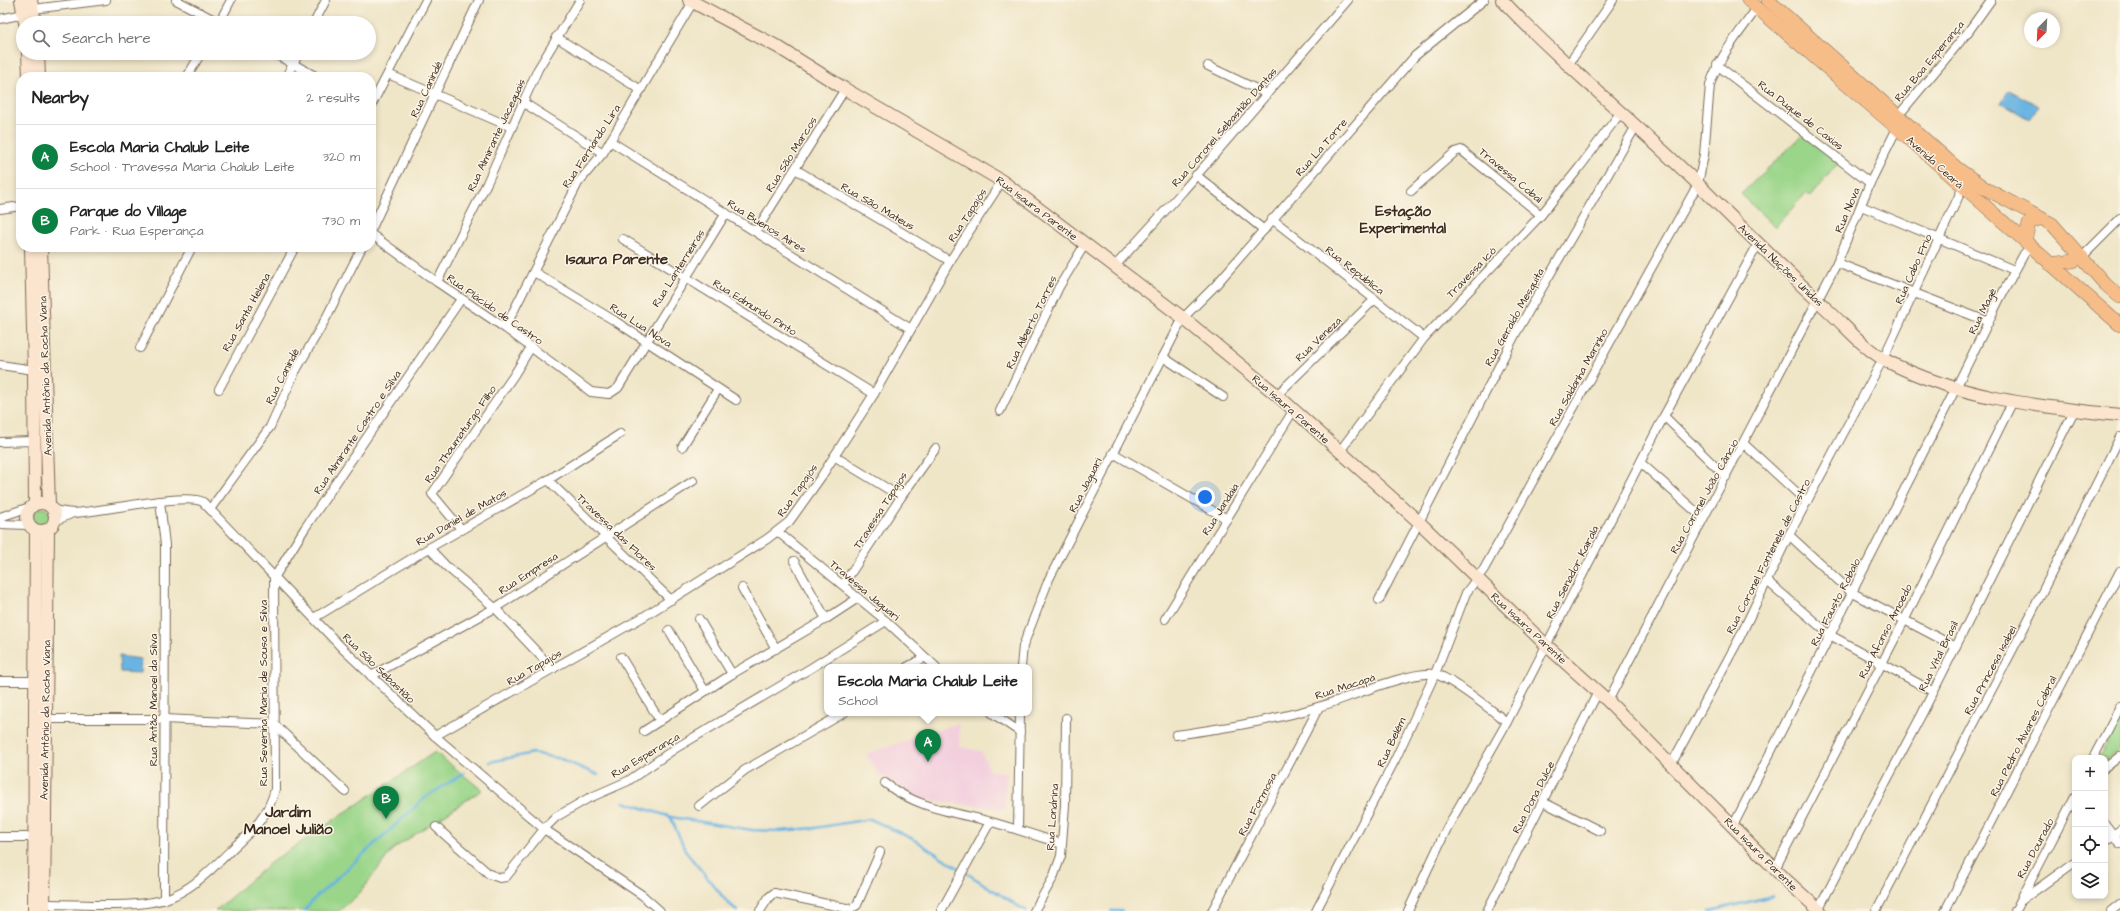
<!DOCTYPE html>
<meta charset="utf-8">
<style>
:root{--surface:#fff;--page:#f2f2f2;--text:#222;--muted:#767676;--line:#e0e0e0;--accent:#0b8043}
body{margin:0;font-family:"Architects Daughter",sans-serif;background:var(--page);color:var(--text)}
.controls{position:absolute;right:12px;bottom:12px;display:grid;overflow:hidden;border-radius:8px;box-shadow:0 2px 6px #0003}
.controls button{width:36px;height:36px;display:grid;place-items:center;padding:0;border:0;border-bottom:1px solid var(--line);background:var(--surface);color:var(--text);font:20px sans-serif}
.compass{position:absolute;left:2024px;top:12px;width:36px;height:36px;border-radius:50%;background:var(--surface);box-shadow:0 2px 6px #0003;rotate:204deg}
.you{position:absolute;left:1205px;top:497px;width:14px;height:14px;margin:-10px;border:3px solid #fff;border-radius:50%;background:#1a73e8;box-shadow:0 0 0 6px #1a73e833}
.badge{display:grid;place-items:center;width:26px;height:26px;border-radius:50%;background:var(--accent);color:#fff;font-size:13px;font-weight:700}
.pin{position:absolute;translate:-50% -33px;filter:drop-shadow(0 1px 2px #0008)}
.pin::after{content:'';position:absolute;top:21px;width:14px;height:12px;background:inherit;clip-path:polygon(0 0,100% 0,50% 100%)}
.popup{position:absolute;left:824px;top:664px;width:208px;height:52px;box-sizing:border-box;display:grid;place-content:center;border-radius:8px;background:var(--surface);filter:drop-shadow(0 1px 3px #0005);font-size:13px;white-space:nowrap;color:var(--muted)}
.popup b{font-size:15px;color:var(--text)}
.popup::after{content:'';position:absolute;left:50%;top:100%;margin-left:-8px;border:8px solid transparent;border-top-color:var(--surface)}
.list{margin:0;padding:0;list-style:none}
h2{display:flex;justify-content:space-between;align-items:center;height:52px;margin:0;padding:0 16px;font-size:17px}
h2 small{font-size:13px;font-weight:400;color:var(--muted)}
.list li{display:grid;grid-template-columns:26px 1fr auto;gap:12px;align-items:center;box-sizing:border-box;height:64px;padding:0 16px;border-top:1px solid var(--line)}
.list b{display:block;font-size:15px;white-space:nowrap}
.list p{margin:0;font-size:13px;white-space:nowrap;color:var(--muted)}
.list em{font-size:13px;font-style:normal;color:var(--muted)}
.icon{flex:none;width:22px;height:22px;fill:none;stroke:currentColor;stroke-width:2;stroke-linecap:round;stroke-linejoin:round}
.map{position:relative;flex:none;width:2120px;height:911px;overflow:hidden}
.search{position:absolute;background:var(--surface);box-shadow:0 2px 6px #0003;left:16px;top:16px;width:360px;height:44px;display:flex;align-items:center;gap:10px;box-sizing:border-box;padding:0 14px;border-radius:22px;color:var(--muted);font-size:15px}
.panel{position:absolute;background:var(--surface);box-shadow:0 2px 6px #0003;left:16px;top:72px;width:360px;height:180px;border-radius:16px}
.map>svg:first-child{display:block}
.built{fill:#f3cfde}
.green{fill:#9ad589;stroke:#6a8054}
.water{fill:#69b4e2;stroke:#526f80}
.lines{fill:none;stroke-linecap:round;stroke-linejoin:round}
.stream{stroke:#69b4e2;stroke-width:2.5}
.street-casing{stroke:#7a6b59;stroke-width:10}
.secondary-casing{stroke:#7a6b59;stroke-width:14}
.primary-casing{stroke:#7a6b59;stroke-width:14}
.street{stroke:#fff;stroke-width:8}
.secondary{stroke:#fce5cf;stroke-width:12}
.primary{stroke:#f7bd88;stroke-width:13}
.labels{text-anchor:middle;stroke-width:3;stroke-linejoin:round;paint-order:stroke}
.street-label{font-size:11px;fill:#3b2a1e;stroke:#fcf5e5}
.district-label{font-size:15px;font-weight:bold;fill:#3b2a1e;stroke:#fcf5e5}
</style>
<div class="map">
<svg width="2120" height="911" viewBox="0 0 2120 911">
<rect width="100%" height="100%" fill="#fcf5e5"/>
<filter id="ink" filterUnits="userSpaceOnUse"><feTurbulence type="fractalNoise" baseFrequency=".025" numOctaves="2"/><feDisplacementMap in="SourceGraphic" scale="8" xChannelSelector="R" yChannelSelector="G"/><feConvolveMatrix kernelMatrix="1 2 1 2 8 2 1 2 1" color-interpolation-filters="sRGB"/></filter>
<filter id="wash" filterUnits="userSpaceOnUse"><feTurbulence type="fractalNoise" baseFrequency=".012" numOctaves="4" result="noise"/><feDisplacementMap in="SourceGraphic" scale="16" xChannelSelector="R" yChannelSelector="G"/><feGaussianBlur stdDeviation="0.9" result="paint"/><feColorMatrix in="noise" values="0 0 0 0 0 0 0 0 0 0 0 0 0 0 0 0 0 1.4 0 .05"/><feComposite in="paint" operator="in"/></filter>
<g filter="url(#wash)">
<rect width="100%" height="100%" fill="#efe5c7"/>
<path class="built" d="M959 723 960 747 981 751 990 771 1007 772 1005 809 919 799 879 775 866 754Z"/>
<g class="green">
<path d="M1804 134 1839 162 1810 197 1806 193 1775 227 1741 194Z"/>
<circle cx="42" cy="517" r="9"/>
<path d="M2120 718V750L2105 762V758H2099Z"/>
<path d="M435 752 482 790 393 849 359 894 339 911H215L270 863Z"/>
</g>
<g class="water">
<path d="M2009 90 2039 106 2029 119 2001 103Z"/>
<path d="M119 656 141 659 140 673 120 672Z"/>
</g>
<g class="lines">
<g class="stream">
<path d="M490 762 533 753 561 759 598 775"/>
<path d="M624 802 671 817 752 830 779 831 815 828 870 819 913 839 1026 911"/>
<path d="M671 818 686 852 728 903 738 911"/>
<path d="M304 911 313 900 426 797 464 773"/>
<path d="M1111 911H1122"/>
<path d="M1710 911 1773 896"/>
</g>
</g>
</g>
<g filter="url(#ink)">
<g class="lines">
<defs>
<g id="street">
<path d="M176 0 220 23"/>
<path d="M33 9 106 0"/>
<path d="M0 19 24 14"/>
<path d="M219 23 231 0"/>
<path d="M314 23 326 0"/>
<path d="M556 37 641 90"/>
<path d="M273 53 317 77"/>
<path d="M1568 65 1613 0"/>
<path d="M1717 65 1870 183"/>
<path d="M1208 66 1267 94"/>
<path d="M388 74 511 127"/>
<path d="M187 77 201 53"/>
<path d="M286 77 299 53"/>
<path d="M524 103 603 153"/>
<path d="M371 106 426 0"/>
<path d="M1898 116 1968 32 1991 0"/>
<path d="M610 141 911 329"/>
<path d="M795 169 950 261"/>
<path d="M1196 175 1264 230"/>
<path d="M1411 191 1455 152 1461 150 1541 215"/>
<path d="M1861 206 2014 270"/>
<path d="M0 209 21 206"/>
<path d="M1272 219 1424 338"/>
<path d="M371 230 479 0"/>
<path d="M756 231 845 89"/>
<path d="M371 234 437 282 505 328 591 392 609 394 618 388 726 213"/>
<path d="M623 239 874 394"/>
<path d="M2082 257 2120 219"/>
<path d="M1837 263 1989 322"/>
<path d="M1114 267 1183 191 1348 0"/>
<path d="M534 272 615 321 736 400"/>
<path d="M437 282 487 183 538 69 580 0"/>
<path d="M505 328 578 183 603 153 693 2"/>
<path d="M140 348 192 247"/>
<path d="M1163 357 1223 397"/>
<path d="M0 365 34 370"/>
<path d="M219 389 295 247"/>
<path d="M1277 395 1375 299"/>
<path d="M1000 411 1059 287 1085 244"/>
<path d="M1664 416 1726 477"/>
<path d="M0 442 34 441"/>
<path d="M1744 444 1807 502"/>
<path d="M682 447 718 389"/>
<path d="M1340 451 1424 338 1541 215 1579 168 1621 112"/>
<path d="M1113 453 1227 519"/>
<path d="M834 456 901 497"/>
<path d="M1641 463 1703 518"/>
<path d="M548 480 671 600"/>
<path d="M160 501 165 545 164 900"/>
<path d="M211 508 270 427 295 372 325 320 362 247"/>
<path d="M53 510C60 511 67 513 74 513 100 512 186 492 203 502L342 648 435 736 544 829 642 895 660 911"/>
<path d="M0 517 30 507"/>
<path d="M55 521 73 513"/>
<path d="M0 524 28 525"/>
<path d="M462 530 432 494 514 375 531 347"/>
<path d="M778 532 886 621 936 667"/>
<path d="M1789 535 1851 592 1954 646"/>
<path d="M429 548 446 566 495 608 553 669"/>
<path d="M794 561 826 619"/>
<path d="M1767 581 1830 635 1932 691"/>
<path d="M843 585 901 497 936 448"/>
<path d="M742 588 776 649"/>
<path d="M1379 600 1516 333 1636 126"/>
<path d="M314 618 429 548 548 480 620 434"/>
<path d="M699 619 732 674"/>
<path d="M1165 619 1293 411"/>
<path d="M669 630 705 691"/>
<path d="M621 657 660 721"/>
<path d="M907 667 924 658"/>
<path d="M1021 667 1023 646 1049 579 1183 318 1215 286 1415 56 1484 0"/>
<path d="M371 676 495 608 693 481"/>
<path d="M0 681H36"/>
<path d="M1608 701 1837 263 1870 183 1897 128"/>
<path d="M992 713 1020 732"/>
<path d="M45 719H164L274 724 345 791"/>
<path d="M644 731 732 674 826 619 858 598"/>
<path d="M1176 735C1224 728 1271 721 1318 707 1346 699 1408 671 1434 674 1451 677 1492 711 1507 722"/>
<path d="M435 736 643 617 767 539 789 522 821 477 874 394 950 261 1002 181"/>
<path d="M2093 758 2120 707"/>
<path d="M1672 763 1739 639 1789 535 1883 359 1963 187"/>
<path d="M2105 768 2120 756"/>
<path d="M885 783C915 807 952 812 988 821 1013 828 1037 836 1062 844"/>
<path d="M1543 802 1600 831"/>
<path d="M699 806 745 770 844 713"/>
<path d="M2105 824 2120 844"/>
<path d="M1733 826 1951 398 2000 298 2024 254 2031 246"/>
<path d="M436 827 489 874 500 878 506 877 544 829 556 817 587 799 628 781 676 748 811 668 886 621"/>
<path d="M1018 829 1020 713"/>
<path d="M0 837H34"/>
<path d="M2105 841 2120 830"/>
<path d="M1775 869 1904 621 2012 403"/>
<path d="M2022 900 2075 862"/>
<path d="M43 904C79 903 144 911 175 895 197 885 217 864 234 847 253 830 269 815 275 789L274 578 305 528 461 299"/>
<path d="M1818 910 1922 714 2074 411"/>
<path d="M760 911 769 897 774 893 851 909 857 905 880 852"/>
<path d="M941 911 990 822"/>
<path d="M1034 911 1053 878 1061 856 1065 805 1066 718"/>
<path d="M1212 911 1319 707"/>
<path d="M1316 911 1395 760 1435 674 1466 593 1484 569 1698 184 1704 155 1710 85C1719 56 1740 32 1757 8"/>
<path d="M1408 911 1447 828 1507 722 1664 416 1758 244"/>
<path d="M1487 911 1598 692"/>
<path d="M1876 911 2024 628 2120 437"/>
<path d="M1945 911 2120 571"/>
<path d="M2015 911 2075 796"/>
<path d="M2111 911 2120 904"/>
</g>
<g id="secondary">
<path d="M21 0 25 23"/>
<path d="M31 0 35 23"/>
<path d="M689 0 778 47 845 89 1002 181 1183 318 1277 395 1419 522 1547 646 1608 701 1786 880 1820 911"/>
<path d="M1502 0C1564 66 1635 122 1699 185 1743 229 1787 272 1832 314 1848 329 1865 349 1885 360 1957 398 2040 407 2120 415"/>
<path d="M28 53 29 77"/>
<path d="M38 53 39 77"/>
<path d="M31 247 34 370 35 504"/>
<path d="M41 247 49 505"/>
<circle cx="41" cy="517" r="14"/>
<path d="M34 911 36 531"/>
<path d="M44 911 48 530"/>
</g>
<g id="primary">
<path d="M1748 0 1897 128 2120 325"/>
<path d="M1768 0 1958 169 1986 189 2052 224 2105 284 2120 297"/>
<path d="M2025 241 2029 223 2041 218"/>
<path d="M2050 264 2073 261 2082 257"/>
</g>
</defs>
<use href="#street" class="street-casing"/>
<use href="#secondary" class="secondary-casing"/>
<use href="#primary" class="primary-casing"/>
<use href="#street" class="street"/>
<use href="#secondary" class="secondary"/>
<use href="#primary" class="primary"/>
</g>
</g>
<g class="labels">
<g class="street-label">
<text transform="translate(1929 61) rotate(-50)" y="4">Rua Boa Esperança</text>
<text transform="translate(426 89) rotate(-65)" y="4">Rua Canindé</text>
<text transform="translate(1801 115) rotate(38)" y="4">Rua Duque de Caxias</text>
<text transform="translate(1224 127) rotate(-49)" y="4">Rua Coronel Sebastião Dantas</text>
<text transform="translate(496 135) rotate(-65)" y="4">Rua Almirante Jaceguais</text>
<text transform="translate(591 146) rotate(-57)" y="4">Rua Fernando Lira</text>
<text transform="translate(1321 147) rotate(-49)" y="4">Rua La Torre</text>
<text transform="translate(791 154) rotate(-58)" y="4">Rua São Marcos</text>
<text transform="translate(1935 162) rotate(42)" y="4">Avenida Ceará</text>
<text transform="translate(1511 175) rotate(40)" y="4">Travessa Cobal</text>
<text transform="translate(878 206) rotate(30)" y="4">Rua São Mateus</text>
<text transform="translate(1037 208) rotate(37)" y="4">Rua Isaura Parente</text>
<text transform="translate(1847 210) rotate(-67)" y="4">Rua Nova</text>
<text transform="translate(967 215) rotate(-57)" y="4">Rua Tapajós</text>
<text transform="translate(767 226) rotate(32)" y="4">Rua Buenos Aires</text>
<text transform="translate(1781 265) rotate(44)" y="4">Avenida Nações Unidas</text>
<text transform="translate(678 268) rotate(-58)" y="4">Rua Lanterneiras</text>
<text transform="translate(1913 269) rotate(-66)" y="4">Rua Cabo Frio</text>
<text transform="translate(1355 270) rotate(38)" y="4">Rua República</text>
<text transform="translate(1471 272) rotate(-46)" y="4">Travessa Icó</text>
<text transform="translate(755 307) rotate(32)" y="4">Rua Edmundo Pinto</text>
<text transform="translate(495 309) rotate(35)" y="4">Rua Plácido de Castro</text>
<text transform="translate(1982 311) rotate(-64)" y="4">Rua Magé</text>
<text transform="translate(246 312) rotate(-61)" y="4">Rua Santa Helena</text>
<text transform="translate(1514 317) rotate(-61)" y="4">Rua Geraldo Mesquita</text>
<text transform="translate(1031 322) rotate(-64)" y="4">Rua Alberto Torres</text>
<text transform="translate(641 325) rotate(33)" y="4">Rua Lua Nova</text>
<text transform="translate(1318 339) rotate(-44)" y="4">Rua Veneza</text>
<text transform="translate(45 376) rotate(-92)" y="4">Avenida Antônio da Rocha Viana</text>
<text transform="translate(282 376) rotate(-63)" y="4">Rua Canindé</text>
<text transform="translate(1578 377) rotate(-61)" y="4">Rua Saldanha Marinho</text>
<text transform="translate(1291 409) rotate(41)" y="4">Rua Isaura Parente</text>
<text transform="translate(357 432) rotate(-56)" y="4">Rua Almirante Castro e Silva</text>
<text transform="translate(460 434) rotate(-55)" y="4">Rua Thaumaturgo Filho</text>
<text transform="translate(1085 485) rotate(-63)" y="4">Rua Jaguari</text>
<text transform="translate(797 490) rotate(-55)" y="4">Rua Tapajós</text>
<text transform="translate(1704 496) rotate(-61)" y="4">Rua Coronel João Câncio</text>
<text transform="translate(1220 509) rotate(-58)" y="4">Rua Jandaia</text>
<text transform="translate(880 510) rotate(-57)" y="4">Travessa Tapajos</text>
<text transform="translate(461 517) rotate(-30)" y="4">Rua Daniel de Matos</text>
<text transform="translate(617 532) rotate(44)" y="4">Travessa das Flores</text>
<text transform="translate(1768 556) rotate(-63)" y="4">Rua Coronel Fontenele de Castro</text>
<text transform="translate(1572 572) rotate(-63)" y="4">Rua Senador Kairala</text>
<text transform="translate(528 573) rotate(-33)" y="4">Rua Empresa</text>
<text transform="translate(865 590) rotate(40)" y="4">Travessa Jaguari</text>
<text transform="translate(1835 602) rotate(-63)" y="4">Rua Fausto Robalo</text>
<text transform="translate(1529 628) rotate(43)" y="4">Rua Isaura Parente</text>
<text transform="translate(1885 631) rotate(-63)" y="4">Rua Afonso Amoedo</text>
<text transform="translate(1938 656) rotate(-64)" y="4">Rua Vital Brasil</text>
<text transform="translate(534 667) rotate(-30)" y="4">Rua Tapajós</text>
<text transform="translate(379 668) rotate(44)" y="4">Rua São Sebastião</text>
<text transform="translate(1990 670) rotate(-62)" y="4">Rua Princesa Isabel</text>
<text transform="translate(1345 686) rotate(-18)" y="4">Rua Macapá</text>
<text transform="translate(263 693) rotate(-90)" y="4">Rua Severina Maria de Sousa e Silva</text>
<text transform="translate(153 700) rotate(-90)" y="4">Rua Antão Manoel da Silva</text>
<text transform="translate(45 720) rotate(-89)" y="4">Avenida Antônio da Rocha Viana</text>
<text transform="translate(2023 736) rotate(-63)" y="4">Rua Pedro Álvares Cabral</text>
<text transform="translate(1391 742) rotate(-65)" y="4">Rua Belém</text>
<text transform="translate(645 755) rotate(-31)" y="4">Rua Esperança</text>
<text transform="translate(1533 797) rotate(-63)" y="4">Rua Dona Dulce</text>
<text transform="translate(1257 804) rotate(-62)" y="4">Rua Formosa</text>
<text transform="translate(1052 817) rotate(-86)" y="4">Rua Londrina</text>
<text transform="translate(2035 848) rotate(-62)" y="4">Rua Dourado</text>
<text transform="translate(1761 854) rotate(45)" y="4">Rua Isaura Parente</text>
</g>
<g class="district-label">
<text x="1403" y="216">Estação<tspan x="1403" dy="17">Experimental</tspan></text>
<text x="617" y="264">Isaura Parente</text>
<text x="288" y="817">Jardim<tspan x="288" dy="17">Manoel Julião</tspan></text>
</g>
</g>
</svg>
<div class="controls">
<button>+</button>
<button>−</button>
<button><svg class="icon" aria-label="locate" viewBox="0 0 24 24"><circle cx="12" cy="12" r="6"/><path d="M12 2v4M12 18v4M2 12h4M18 12h4"/></svg></button>
<button><svg class="icon" aria-label="layers" viewBox="0 0 24 24"><path d="M12 4l9 5-9 5-9-5zM3 14l9 5 9-5"/></svg></button>
</div>
<svg class="compass" viewBox="-18 -18 36 36"><path d="M0-13l5 13h-10z" fill="#e53935"/><path d="M0 13l5-13h-10z" fill="#767676"/></svg>
<div class="you"></div>
<div class="pin badge" style="left:928px;top:762px">A</div>
<div class="popup"><b>Escola Maria Chalub Leite</b>School</div>
<div class="pin badge" style="left:386px;top:819px">B</div>
<div class="search"><svg class="icon" aria-label="search" viewBox="0 0 24 24"><circle cx="10" cy="10" r="6"/><path d="M15 15l6 6"/></svg>Search here</div>
<section class="panel">
<h2>Nearby<small>2 results</small></h2>
<ul class="list">
<li><span class="badge">A</span><div><b>Escola Maria Chalub Leite</b><p>School · Travessa Maria Chalub Leite</p></div><em>320 m</em></li>
<li><span class="badge">B</span><div><b>Parque do Village</b><p>Park · Rua Esperança</p></div><em>730 m</em></li>
</ul>
</section>
</div>
